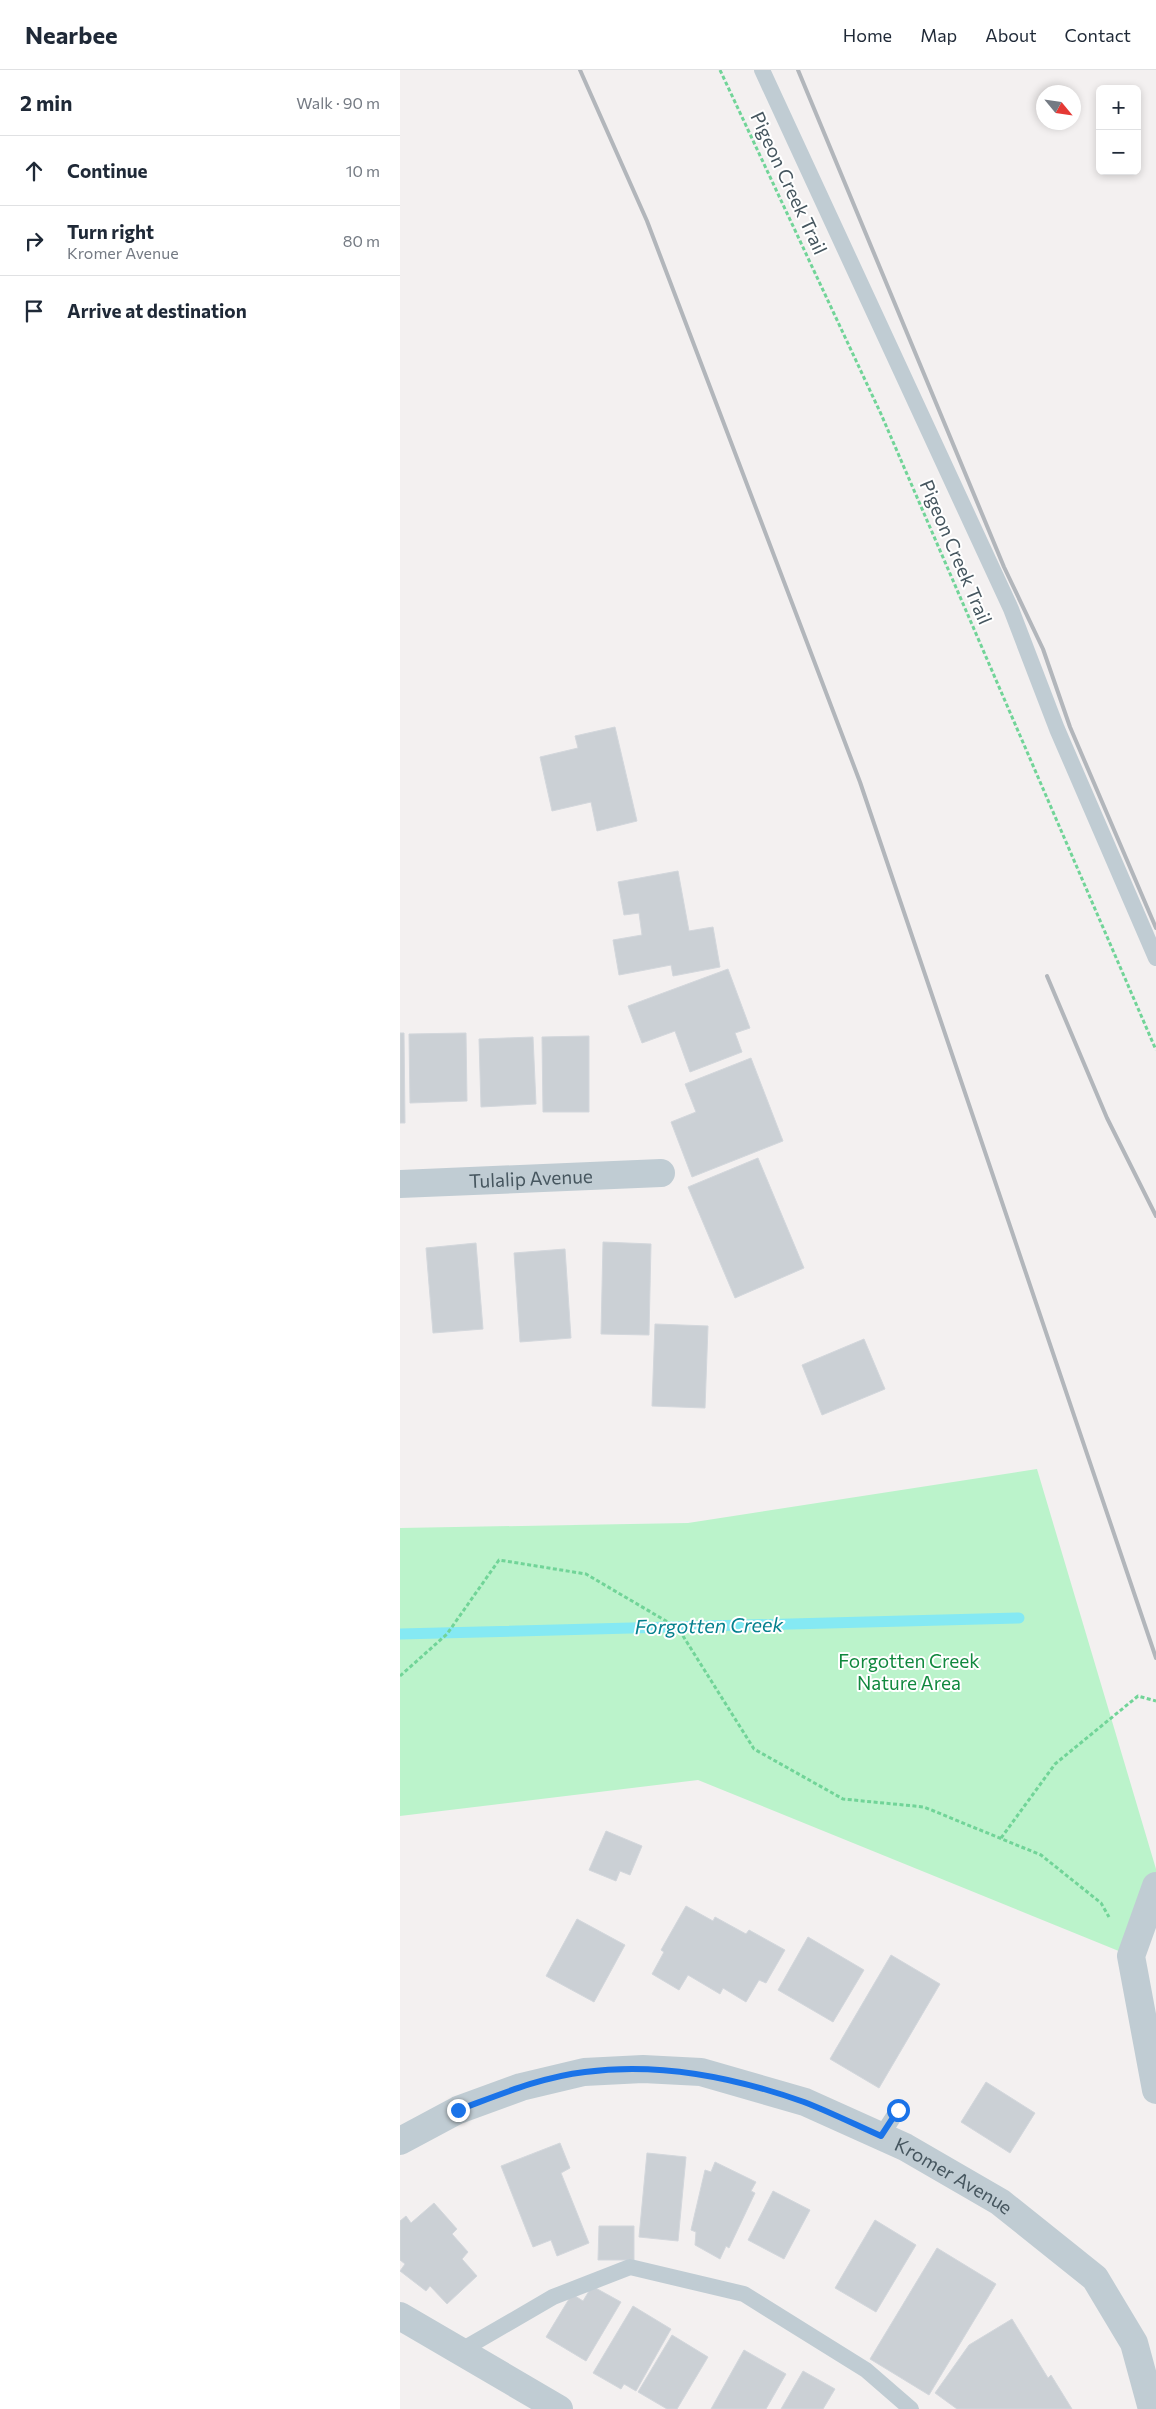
<!DOCTYPE html>
<meta charset="utf-8">
<style>
:root{--surface:#fff;--page:#f2f2f3;--text:#1f2937;--muted:#747a83;--line:#e0e1e3}
body{margin:0;font-family:Commissioner,sans-serif;background:var(--page);color:var(--text)}
.controls{position:absolute;right:15px;top:15px;display:grid;overflow:hidden;border-radius:8px;box-shadow:0 2px 8px #0003}
.controls button{width:45px;height:45px;display:grid;place-items:center;padding:0;border:0;border-bottom:1px solid var(--line);background:var(--surface);color:var(--text);font:25px sans-serif}
.compass{position:absolute;left:636px;top:15px;width:45px;height:45px;border-radius:50%;background:var(--surface);box-shadow:0 2px 8px #0003;rotate:119deg}
.stop{position:absolute;width:15px;height:15px;margin:-11px;border:4px solid #1a73e8;border-radius:50%;background:#fff}
.stop.end{background:#1a73e8;border-color:#fff;box-shadow:0 1px 5px #0008}
.list{margin:0;padding:0;list-style:none}
h2{display:flex;justify-content:space-between;align-items:center;height:65px;margin:0;padding:0 20px;font-size:21px}
h2 small{font-size:16px;font-weight:400;color:var(--muted)}
.list li{display:grid;grid-template-columns:32px 1fr auto;gap:15px;align-items:center;box-sizing:border-box;height:70px;padding:0 20px;border-top:1px solid var(--line)}
.list b{display:block;font-size:19px;white-space:nowrap}
.list p{margin:0;font-size:16px;white-space:nowrap;color:var(--muted)}
.list em{font-size:16px;font-style:normal;color:var(--muted)}
.icon{flex:none;width:28px;height:28px;fill:none;stroke:currentColor;stroke-width:2;stroke-linecap:round;stroke-linejoin:round}
.map{position:relative;flex:none;width:756px;height:2339px;overflow:hidden}
header{display:flex;align-items:center;gap:30px;box-sizing:border-box;height:70px;padding:0 25px;background:var(--surface);border-bottom:1px solid var(--line)}
header strong{font-size:24px}
nav{display:flex;gap:28px;margin-inline-start:auto;font-size:18px}
main{display:flex}
aside{flex:1;background:var(--surface)}
.map>svg:first-child{display:block}
.green{fill:#bbf3cb}
.lines{fill:none;stroke-linecap:round;stroke-linejoin:round}
.stream{stroke:#85e9f3;stroke-width:11}
.building{fill:#cbd0d5;stroke:#d3d7dc}
.path{stroke:#71d498;stroke-width:3;stroke-dasharray:4 2.5;stroke-linecap:butt}
.lane{stroke:#c0ccd3;stroke-width:16}
.street{stroke:#c0ccd3;stroke-width:28}
.rail{stroke:#b2b6bb;stroke-width:4}
.route{stroke:#1a73e8;stroke-width:6}
.labels{text-anchor:middle;stroke-width:4;stroke-linejoin:round;paint-order:stroke}
.street-label{font-size:19px;fill:#46565f;stroke:#fff}
.park-label{font-size:19px;fill:#10883e;stroke:#fff}
.water-label{font-size:20px;font-style:italic;fill:#05818e;stroke:#fff}
</style>
<header>
<strong>Nearbee</strong>
<nav><a>Home</a><a>Map</a><a>About</a><a>Contact</a></nav>
</header>
<main>
<aside>
<h2>2 min<small>Walk · 90 m</small></h2>
<ul class="list">
<li><svg class="icon" aria-label="ahead" viewBox="0 0 24 24"><path d="M12 20V5M6 11l6-6 6 6"/></svg><div><b>Continue</b></div><em>10 m</em></li>
<li><svg class="icon" aria-label="right" viewBox="0 0 24 24"><path d="M7 20v-9h11M14 6l5 5-5 5"/></svg><div><b>Turn right</b><p>Kromer Avenue</p></div><em>80 m</em></li>
<li><svg class="icon" aria-label="arrive" viewBox="0 0 24 24"><path d="M6 21V4h12l-3 4 3 4H6"/></svg><div><b>Arrive at destination</b></div></li>
</ul>
</aside>
<div class="map">
<svg width="756" height="2339" viewBox="0 0 756 2339">
<rect width="100%" height="100%" fill="#f3f0f0"/>
<path class="green" d="M637 1399 756 1799V1816L731 1886 298 1710 0 1746V1458L288 1453Z"/>
<g class="lines">
<path class="stream" d="M0 1564 619 1548"/>
</g>
<g class="building">
<path d="M215 657 237 751 197 761 191 732 152 741 140 687 178 678 175 666Z"/>
<path d="M278 801 289 861 313 857 320 897 273 906 271 895 219 905 213 870 242 865 239 843 224 845 218 812Z"/>
<path d="M328 899 350 958 335 963 342 982 290 1002 275 961 242 973 228 936Z"/>
<path d="M0 963H4L5 1053H0Z"/>
<path d="M66 963 67 1031 10 1033 9 964Z"/>
<path d="M189 966V1042H143L142 967Z"/>
<path d="M133 967 136 1034 81 1037 79 969Z"/>
<path d="M351 988 383 1071 292 1107 271 1052 296 1042 285 1014Z"/>
<path d="M358 1088 404 1198 335 1228 288 1117Z"/>
<path d="M203 1172 251 1174 249 1265 201 1264Z"/>
<path d="M76 1173 83 1259 33 1263 26 1178Z"/>
<path d="M165 1179 171 1268 120 1272 114 1183Z"/>
<path d="M255 1254 308 1256 305 1338 252 1336Z"/>
<path d="M464 1269 485 1319 422 1345 402 1295Z"/>
<path d="M206 1761 242 1776 230 1805 220 1801 216 1811 189 1800Z"/>
<path d="M286 1836 313 1851 315 1847 346 1864 349 1860 385 1880 366 1913 359 1910 346 1932 323 1918 320 1924 288 1905 279 1920 252 1904 264 1882 261 1880Z"/>
<path d="M177 1849 225 1875 194 1932 146 1906Z"/>
<path d="M408 1867 464 1900 433 1952 378 1920Z"/>
<path d="M491 1885 540 1914 479 2018 430 1989Z"/>
<path d="M586 2012 635 2043 610 2083 561 2052Z"/>
<path d="M160 2073 170 2098 161 2103 189 2173 157 2186 151 2170 133 2177 101 2096Z"/>
<path d="M247 2083 286 2087 278 2171 239 2167Z"/>
<path d="M315 2092 356 2112 351 2121 355 2123 329 2178 326 2176 320 2189 295 2175 296 2162 291 2160 305 2100 311 2102Z"/>
<path d="M373 2121 410 2140 384 2189 348 2170Z"/>
<path d="M34 2133 57 2159 52 2164 68 2182 62 2189 77 2206 47 2234 30 2216 26 2221 0 2201 5 2194 0 2190V2151L6 2146 11 2153Z"/>
<path d="M475 2150 516 2175 476 2242 435 2218Z"/>
<path d="M199 2156H234V2190H198Z"/>
<path d="M537 2178 596 2214 529 2325 470 2289Z"/>
<path d="M192 2216 221 2232 186 2291 146 2267 172 2224 183 2231Z"/>
<path d="M233 2236 271 2259 236 2321 224 2314 221 2319 193 2303Z"/>
<path d="M612 2249 648 2308 651 2305 672 2339H557L535 2323 569 2275Z"/>
<path d="M272 2265 308 2287 277 2339H267L238 2322Z"/>
<path d="M344 2280 386 2304 366 2339H311Z"/>
<path d="M403 2301 435 2319 423 2339H381Z"/>
</g>
<g class="lines">
<g class="path">
<path d="M320 0 481 344 756 980"/>
<path d="M0 1606 47 1564 99 1490 186 1504 278 1558 354 1679 443 1729 524 1737 641 1785 701 1833 709 1847"/>
<path d="M601 1768 655 1694 738 1626 756 1631"/>
</g>
<g class="lane">
<path d="M362 0 611 539 657 659 756 888"/>
<path d="M481 2066 498 2040"/>
<path d="M60 2281 153 2227 230 2197 344 2224 466 2300 511 2339"/>
</g>
<g class="street">
<path id="s1" d="M0 1114 261 1103"/>
<path d="M756 1816 731 1886 756 2020"/>
<path id="s2" d="M0 2071 58 2040 121 2017 184 2002 243 1999 301 2002 405 2032 505 2077 600 2132 695 2208 734 2273 752 2339"/>
<path d="M0 2246 159 2339"/>
</g>
<g class="rail">
<path d="M180 0 247 151 460 712 756 1588"/>
<path d="M398 0 604 497 643 579 670 657 756 858"/>
<path d="M647 906 707 1048 756 1146"/>
</g>
</g>
<g class="lines">
<path class="route" d="M58 2040C99 2025 141 2007 185 2002 259 1992 334 2007 404 2032 430 2042 456 2055 481 2066L498 2040"/>
</g>
<g class="labels">
<g class="street-label">
<text transform="translate(389 113) rotate(65)" y="7">Pigeon Creek Trail</text>
<text transform="translate(556 482) rotate(67)" y="7">Pigeon Creek Trail</text>
<text dy="7" stroke="none"><textPath href="#s1" startOffset="131">Tulalip Avenue</textPath></text>
<text dy="7" stroke="none"><textPath href="#s2" startOffset="589">Kromer Avenue</textPath></text>
</g>
<g class="park-label">
<text x="509" y="1598">Forgotten Creek<tspan x="509" dy="22">Nature Area</tspan></text>
</g>
<g class="water-label">
<text transform="translate(309 1556) rotate(-1)" y="7">Forgotten Creek</text>
</g>
</g>
</svg>
<div class="controls">
<button>+</button>
<button>−</button>
</div>
<svg class="compass" viewBox="-18 -18 36 36"><path d="M0-13l5 13h-10z" fill="#e53935"/><path d="M0 13l5-13h-10z" fill="#747a83"/></svg>
<div class="stop" style="left:498px;top:2040px"></div>
<div class="stop end" style="left:58px;top:2040px"></div>
</div>
</main>
